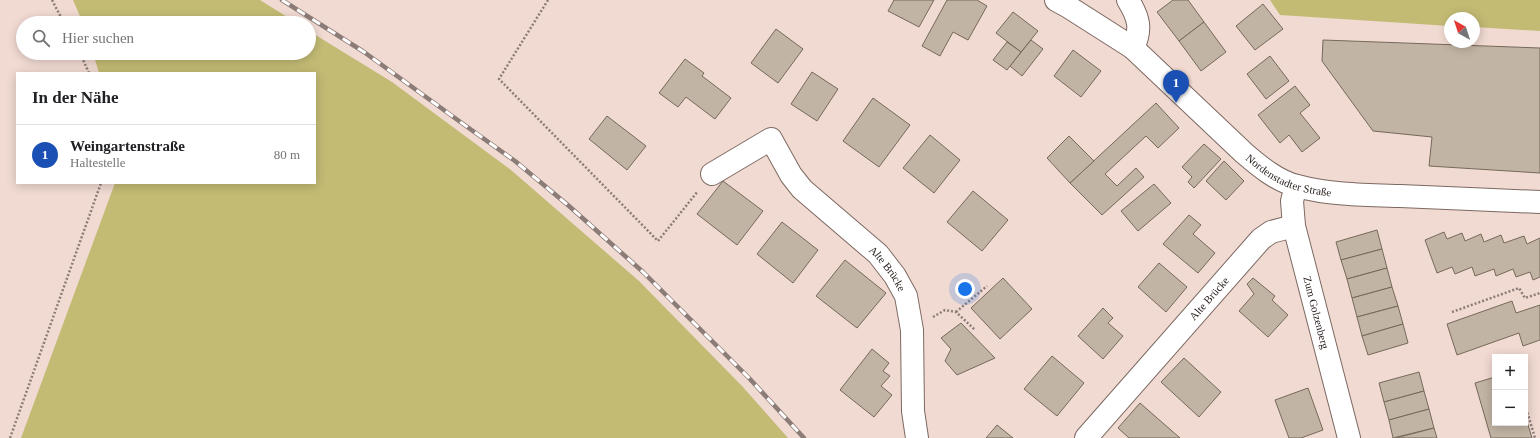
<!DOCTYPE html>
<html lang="de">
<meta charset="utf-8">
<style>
:root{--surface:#fff;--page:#f6f6f6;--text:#202124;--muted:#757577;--line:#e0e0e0;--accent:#b45309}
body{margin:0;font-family:"Times New Roman",serif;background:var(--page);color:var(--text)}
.controls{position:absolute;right:12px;bottom:12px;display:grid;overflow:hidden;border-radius:0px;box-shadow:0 2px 10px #0003}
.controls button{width:36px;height:36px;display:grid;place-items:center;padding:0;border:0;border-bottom:1px solid var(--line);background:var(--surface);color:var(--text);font:20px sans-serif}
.compass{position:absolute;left:1444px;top:12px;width:36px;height:36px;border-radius:50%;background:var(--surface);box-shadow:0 2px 10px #0003;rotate:321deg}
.you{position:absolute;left:965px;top:289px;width:14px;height:14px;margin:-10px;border:3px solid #fff;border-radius:50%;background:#1a73e8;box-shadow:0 0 0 6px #1a73e833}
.badge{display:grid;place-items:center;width:26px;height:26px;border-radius:50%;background:var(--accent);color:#fff;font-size:13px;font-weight:700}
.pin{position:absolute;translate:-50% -33px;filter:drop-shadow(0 1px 2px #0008)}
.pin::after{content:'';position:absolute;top:21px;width:14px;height:12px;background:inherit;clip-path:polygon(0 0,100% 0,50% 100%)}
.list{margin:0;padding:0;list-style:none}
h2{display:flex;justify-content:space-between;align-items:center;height:52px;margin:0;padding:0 16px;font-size:17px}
h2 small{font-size:13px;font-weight:400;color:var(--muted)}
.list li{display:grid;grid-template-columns:26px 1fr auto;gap:12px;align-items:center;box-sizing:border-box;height:60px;padding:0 16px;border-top:1px solid var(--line)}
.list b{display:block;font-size:15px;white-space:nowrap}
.list p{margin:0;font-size:13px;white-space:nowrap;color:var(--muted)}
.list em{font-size:13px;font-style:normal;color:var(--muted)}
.icon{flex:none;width:22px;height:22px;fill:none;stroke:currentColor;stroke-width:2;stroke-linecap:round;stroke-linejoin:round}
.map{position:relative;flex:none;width:1540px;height:438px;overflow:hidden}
.search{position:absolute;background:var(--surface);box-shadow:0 2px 10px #0003;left:16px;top:16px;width:300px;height:44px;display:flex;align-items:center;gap:10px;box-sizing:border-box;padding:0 14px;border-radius:22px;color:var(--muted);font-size:15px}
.panel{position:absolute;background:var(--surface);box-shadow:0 2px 10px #0003;left:16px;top:72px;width:300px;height:112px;border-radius:0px}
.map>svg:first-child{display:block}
.green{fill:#c3bb74}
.building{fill:#c2b4a4;stroke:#75695a}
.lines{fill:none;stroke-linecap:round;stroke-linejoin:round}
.minor-casing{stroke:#7c6962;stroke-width:24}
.path{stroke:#8c7c77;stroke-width:2.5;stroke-dasharray:2 2;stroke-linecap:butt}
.minor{stroke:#fff;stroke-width:22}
.rail-casing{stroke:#8c7c77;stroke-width:4.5}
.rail{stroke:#fff;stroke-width:3;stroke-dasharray:9;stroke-linecap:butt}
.labels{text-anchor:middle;stroke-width:3.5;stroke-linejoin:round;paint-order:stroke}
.street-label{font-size:11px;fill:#241c19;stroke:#fff}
</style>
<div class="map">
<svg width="1540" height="438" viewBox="0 0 1540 438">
<rect width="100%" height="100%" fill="#f1dad2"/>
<g class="green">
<path d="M73 0H260L297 23H83Z"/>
<path d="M1270 0H1540V31L1474 27V18H1450V26L1280 15Z"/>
<path d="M309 31 392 82 511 170 639 281 742 386 788 438H21L115 183H315V73H99L93 53H309Z"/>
</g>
<g class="building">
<path d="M894 0H934L919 27 888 11Z"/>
<path d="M947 0H977L987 6 968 40 953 32 940 56 922 46Z"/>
<path d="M1173 0H1188L1204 22 1179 41 1157 12Z"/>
<path d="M1263 4 1283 29 1255 50 1236 26Z"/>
<path d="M1013 12 1038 31 1021 52 996 33Z"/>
<path d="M1204 22 1226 52 1201 71 1179 41Z"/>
<path d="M776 29 803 49 778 83 751 63Z"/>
<path d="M1031 40 1043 49 1022 76 1010 66Z"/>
<path d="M1323 40 1540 48V173L1429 166 1432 137 1373 131 1322 61Z"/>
<path d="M1007 42 1021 52 1007 70 993 60Z"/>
<path d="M1073 50 1101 71 1081 97 1054 76Z"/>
<path d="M1270 56 1289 81 1266 99 1247 74Z"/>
<path d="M685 59 704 73 702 76 731 98 715 119 686 97 678 107 659 93Z"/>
<path d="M812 72 838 89 817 121 791 104Z"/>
<path d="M1295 86 1310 105 1300 113 1320 138 1302 152 1289 135 1280 143 1258 115Z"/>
<path d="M873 98 910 125 879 167 843 141Z"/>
<path d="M1156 103 1179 128 1158 148 1146 136 1105 174 1117 186 1136 168 1144 177 1102 215 1070 183Z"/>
<path d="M607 116 646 146 627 170 589 139Z"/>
<path d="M930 135 960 160 934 193 903 168Z"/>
<path d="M1069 136 1094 161 1070 183 1047 158Z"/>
<path d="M1204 144 1221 159 1194 188 1188 182 1192 177 1182 167Z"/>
<path d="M1224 161 1244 181 1226 200 1206 181Z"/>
<path d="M723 181 763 211 737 245 697 214Z"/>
<path d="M1154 184 1171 203 1138 231 1121 211Z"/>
<path d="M973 191 1008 220 982 251 947 222Z"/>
<path d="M1189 215 1201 225 1193 234 1215 253 1198 273 1163 244Z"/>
<path d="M782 222 818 250 793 283 757 254Z"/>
<path d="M1377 230 1382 249 1341 260 1336 242Z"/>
<path d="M1444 232 1447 239 1462 233 1465 241 1481 234 1484 242 1501 235 1504 243 1524 236 1527 244 1540 238V277L1533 280 1530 272 1516 277 1513 269 1496 276 1494 269 1475 276 1472 267 1455 274 1452 267 1437 273 1425 240Z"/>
<path d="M1382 249 1387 268 1347 279 1341 260Z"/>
<path d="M845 260 886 293 857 328 816 296Z"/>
<path d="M1159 263 1187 287 1166 312 1138 287Z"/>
<path d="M1387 268 1392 287 1352 298 1347 279Z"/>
<path d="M1003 278 1032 309 1000 339 971 308Z"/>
<path d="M1253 278 1275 296 1272 300 1288 315 1268 337 1239 311 1254 294 1247 284Z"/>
<path d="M1392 287 1398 306 1357 317 1352 298Z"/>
<path d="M1512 301 1516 313 1540 305V340L1523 346 1519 333 1457 355 1447 324Z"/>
<path d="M1398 306 1403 324 1362 336 1357 317Z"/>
<path d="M1103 308 1113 318 1108 323 1123 336 1103 359 1078 336Z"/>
<path d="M961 323 995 358 957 375 945 361 951 349 941 338Z"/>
<path d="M1403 324 1408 343 1368 355 1362 336Z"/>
<path d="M872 349 889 363 883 371 890 376 881 386 892 395 874 417 840 390Z"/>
<path d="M1052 356 1084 383 1057 416 1024 389Z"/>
<path d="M1184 358 1221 392 1199 417 1161 382Z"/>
<path d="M1419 372 1424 391 1384 402 1379 383Z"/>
<path d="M1495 377V423H1525V415L1532 438H1491L1475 383Z"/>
<path d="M1308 388 1323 430 1301 438H1289L1275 400Z"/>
<path d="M1424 391 1429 409 1389 420 1384 402Z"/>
<path d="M1140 403 1180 438H1129L1118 428Z"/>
<path d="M1429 409 1434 428 1393 438 1389 420Z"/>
<path d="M997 425 1013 438H986Z"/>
<path d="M1434 428 1437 438H1396Z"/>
</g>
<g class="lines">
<defs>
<g id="minor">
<path id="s1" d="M1056 0 1067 6 1133 48 1244 153C1259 166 1277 181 1297 186 1330 195 1366 195 1400 196 1447 198 1493 200 1540 202"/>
<path d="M1128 0C1139 18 1142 29 1133 48"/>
<path id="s2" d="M712 174 771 139 791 175 802 189 878 254 895 276 906 296 912 330 913 411 917 438"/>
<path id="s3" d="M1296 186 1292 201 1294 226 1349 438"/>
<path id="s4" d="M1086 438 1261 239 1271 232 1294 226"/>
</g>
</defs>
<use href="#minor" class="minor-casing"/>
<g class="path">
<path d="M52 0 64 23"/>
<path d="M548 0 499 79 658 241 698 191"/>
<path d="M80 53 89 73"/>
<path d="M956 312 987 286"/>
<path d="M1452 312 1519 288 1525 298 1540 293"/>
<path d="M933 317 945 310 956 312 975 330"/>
<path d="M1525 405 1535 438"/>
<path d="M10 438 101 183"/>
</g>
<use href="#minor" class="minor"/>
<defs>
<path id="rail" d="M282 0 364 52 459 121 515 161 569 206 643 272 749 378 804 438"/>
</defs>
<use href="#rail" class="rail-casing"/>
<use href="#rail" class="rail"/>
</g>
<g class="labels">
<g class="street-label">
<text dy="4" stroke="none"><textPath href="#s1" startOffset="295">Nordenstadter Straße</textPath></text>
<text dy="4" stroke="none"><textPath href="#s2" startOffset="245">Alte Brücke</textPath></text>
<text dy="4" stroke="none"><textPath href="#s4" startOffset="186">Alte Brücke</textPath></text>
<text dy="4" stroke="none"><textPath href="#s3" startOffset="130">Zum Golzenberg</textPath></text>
</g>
</g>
</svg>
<div class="controls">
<button>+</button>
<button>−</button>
</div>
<svg class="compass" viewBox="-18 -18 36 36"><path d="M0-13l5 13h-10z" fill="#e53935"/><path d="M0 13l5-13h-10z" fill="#757577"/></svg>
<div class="you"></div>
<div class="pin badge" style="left:1176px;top:103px;background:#1a4fb4">1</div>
<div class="search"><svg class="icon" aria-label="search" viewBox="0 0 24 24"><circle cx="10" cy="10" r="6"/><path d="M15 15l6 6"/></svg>Hier suchen</div>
<section class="panel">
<h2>In der Nähe<small></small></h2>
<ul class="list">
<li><span class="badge" style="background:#1a4fb4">1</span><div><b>Weingartenstraße</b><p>Haltestelle</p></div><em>80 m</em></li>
</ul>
</section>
</div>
